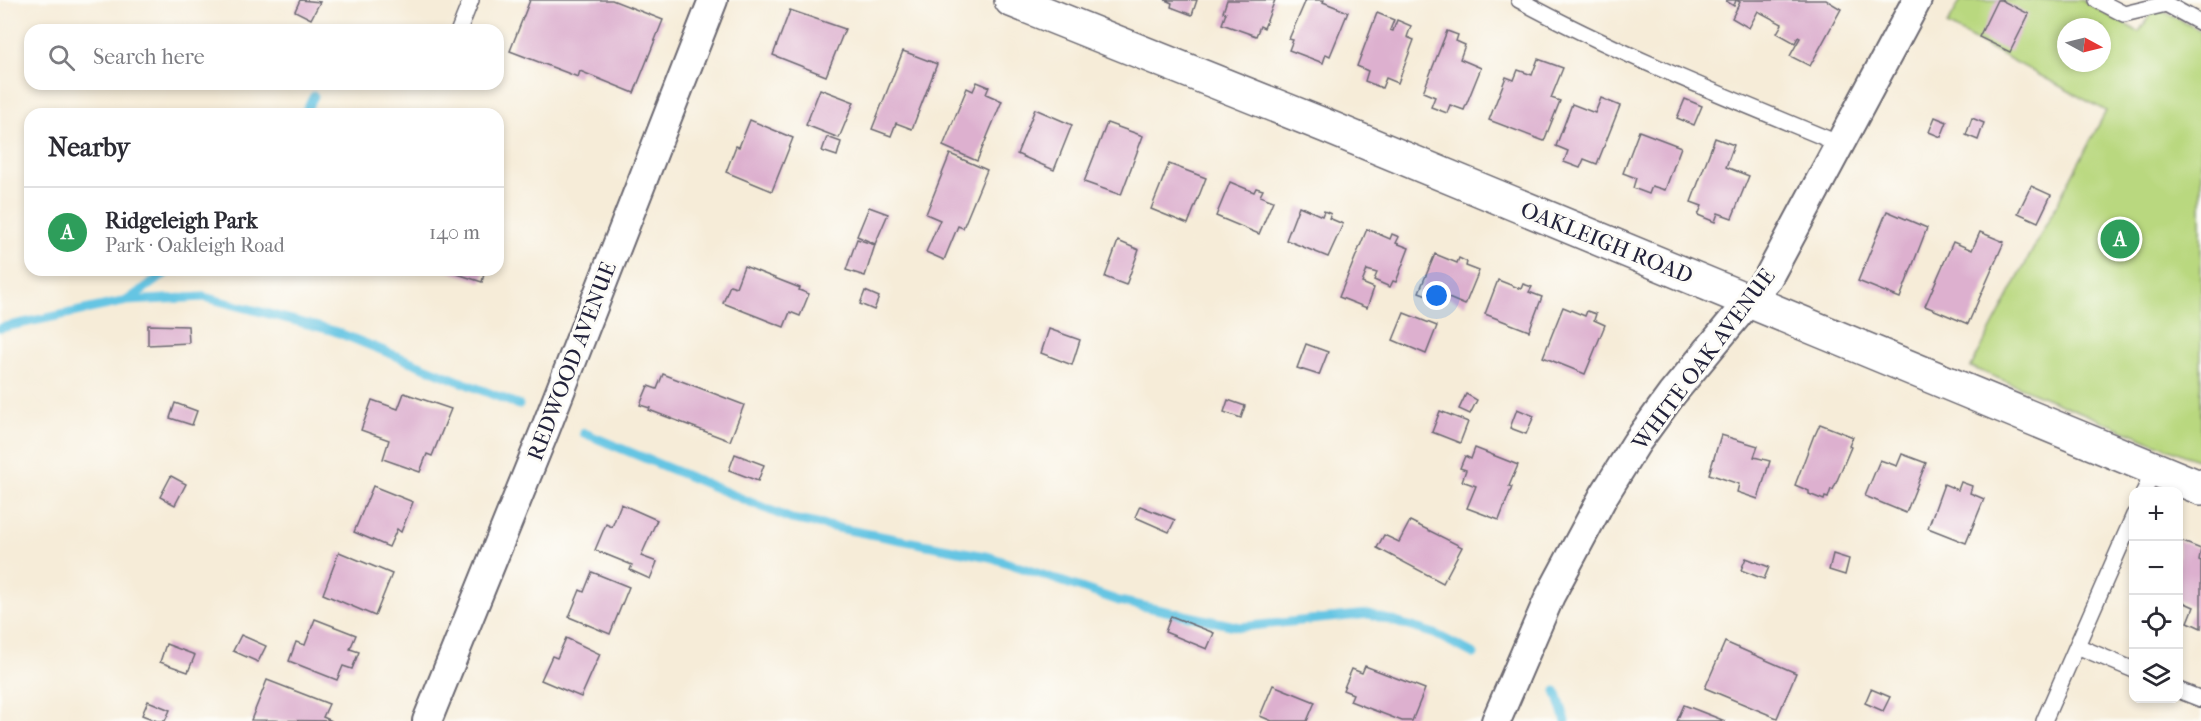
<!DOCTYPE html>
<meta charset="utf-8">
<style>
:root{--surface:#fff;--page:#f2f2f3;--text:#2b2b33;--muted:#7c7c81;--line:#e1e1e2;--accent:#2563eb}
body{margin:0;font-family:"IM FELL French Canon",serif;background:var(--page);color:var(--text)}
.controls{position:absolute;right:18px;bottom:18px;display:grid;overflow:hidden;border-radius:12px;box-shadow:0 3px 9px #0003}
.controls button{width:54px;height:54px;display:grid;place-items:center;padding:0;border:0;border-bottom:2px solid var(--line);background:var(--surface);color:var(--text);font:30px sans-serif}
.compass{position:absolute;left:2057px;top:18px;width:54px;height:54px;border-radius:50%;background:var(--surface);box-shadow:0 3px 9px #0003;rotate:97deg}
.you{position:absolute;left:1437px;top:296px;width:21px;height:21px;margin:-15px;border:4px solid #fff;border-radius:50%;background:#1a73e8;box-shadow:0 0 0 9px #1a73e833}
.badge{display:grid;place-items:center;width:39px;height:39px;border-radius:50%;background:var(--accent);color:#fff;font-size:20px;font-weight:700}
.pin{position:absolute;translate:-50% -50%;border:3px solid #fff;box-shadow:0 2px 6px #0006}
.list{margin:0;padding:0;list-style:none}
h2{display:flex;justify-content:space-between;align-items:center;height:78px;margin:0;padding:0 24px;font-size:26px}
h2 small{font-size:20px;font-weight:400;color:var(--muted)}
.list li{display:grid;grid-template-columns:39px 1fr auto;gap:18px;align-items:center;box-sizing:border-box;height:90px;padding:0 24px;border-top:2px solid var(--line)}
.list b{display:block;font-size:22px;white-space:nowrap}
.list p{margin:0;font-size:20px;white-space:nowrap;color:var(--muted)}
.list em{font-size:20px;font-style:normal;color:var(--muted)}
.icon{flex:none;width:33px;height:33px;fill:none;stroke:currentColor;stroke-width:2;stroke-linecap:round;stroke-linejoin:round}
.map{position:relative;flex:none;width:2201px;height:721px;overflow:hidden}
.search{position:absolute;background:var(--surface);box-shadow:0 3px 9px #0003;left:24px;top:24px;width:480px;height:66px;display:flex;align-items:center;gap:15px;box-sizing:border-box;padding:0 21px;border-radius:18px;color:var(--muted);font-size:22px}
.panel{position:absolute;background:var(--surface);box-shadow:0 3px 9px #0003;left:24px;top:108px;width:480px;height:168px;border-radius:18px}
.map>svg:first-child{display:block}
.green{fill:#b9d87f;stroke:#6e7d5d;stroke-width:1.5;fill-rule:evenodd}
.lines{fill:none;stroke-linecap:round;stroke-linejoin:round}
.stream{stroke:#65c5e3;stroke-width:9}
.building{fill:#ddb0cf}
.service-casing{stroke:#6c6972;stroke-width:18}
.minor-casing{stroke:#6c6972;stroke-width:32}
.tertiary-casing{stroke:#6c6972;stroke-width:36}
.service{stroke:#fff;stroke-width:15}
.minor{stroke:#fff;stroke-width:28}
.tertiary{stroke:#fff;stroke-width:33}
.labels{text-anchor:middle;stroke-width:6;stroke-linejoin:round;paint-order:stroke}
.street-label{font-size:22px;fill:#22223b;stroke:#fdfcf7}
</style>
<div class="map">
<svg width="2201" height="721" viewBox="0 0 2201 721">
<rect width="100%" height="100%" fill="#fdfcf7"/>
<filter id="ink" filterUnits="userSpaceOnUse"><feTurbulence type="fractalNoise" baseFrequency=".0167" numOctaves="2"/><feDisplacementMap in="SourceGraphic" scale="12" xChannelSelector="R" yChannelSelector="G"/><feConvolveMatrix kernelMatrix="1 2 1 2 8 2 1 2 1" color-interpolation-filters="sRGB"/></filter>
<filter id="wash" filterUnits="userSpaceOnUse"><feTurbulence type="fractalNoise" baseFrequency=".008" numOctaves="4" result="noise"/><feDisplacementMap in="SourceGraphic" scale="24" xChannelSelector="R" yChannelSelector="G"/><feGaussianBlur stdDeviation="1.35" result="paint"/><feColorMatrix in="noise" values="0 0 0 0 0 0 0 0 0 0 0 0 0 0 0 0 0 1.4 0 .05"/><feComposite in="paint" operator="in"/></filter>
<g filter="url(#wash)">
<rect width="100%" height="100%" fill="#f6ecd8"/>
<path class="green" d="M1961 0H2081L2139 32 2155 7 2201 31V462L1971 367 2106 111 1947 25ZM2066 27H2102V63H2066Z"/>
<g class="lines">
<g class="stream">
<path d="M304 114 314 96"/>
<path d="M128 300 170 270"/>
<path d="M0 328 127 301 204 297 334 331 519 405"/>
<path d="M584 433 791 519 990 557 1119 601 1240 627 1369 614 1435 634 1474 654"/>
<path d="M1556 691 1566 721"/>
</g>
</g>
<g id="blocks">
<g class="building">
<path d="M300 0 320 2 311 19 295 11Z"/>
<path d="M530 0H612L663 20 634 93 580 71 578 77 510 51Z"/>
<path d="M1165 0H1197L1192 15 1171 7 1172 3Z"/>
<path d="M1227 0H1275L1264 28 1260 26 1256 36 1222 24 1226 13 1223 12Z"/>
<path d="M1306 0H1324L1323 2 1348 12 1330 56 1326 54 1323 63 1289 50 1293 40 1289 39Z"/>
<path d="M1727 0H1826L1841 9 1810 66 1790 56 1800 38 1798 37 1795 43 1777 33 1782 24 1758 11 1749 28 1732 18 1740 2 1736 0 1734 6 1726 1Z"/>
<path d="M1997 0H2001L2029 14 2010 52 1979 37Z"/>
<path d="M790 10 845 29 826 76 773 55Z"/>
<path d="M1377 13 1394 20 1390 30 1393 31 1397 20 1411 26 1407 37 1414 40 1398 83 1386 78 1382 88 1365 81 1368 71 1357 66Z"/>
<path d="M1447 31 1458 35 1456 41 1465 45 1460 59 1481 68 1464 110 1450 105 1447 113 1431 107 1435 97 1423 92Z"/>
<path d="M903 51 937 64 912 129 896 123 891 136 872 129Z"/>
<path d="M1538 59 1563 68 1551 98 1560 101 1544 141 1489 120 1506 77 1514 80 1518 70 1532 75Z"/>
<path d="M977 82 989 87 986 94 1002 101 977 161 943 146 967 88 973 91Z"/>
<path d="M820 89 854 102 839 138 806 125Z"/>
<path d="M1601 98 1620 106 1597 164 1584 159 1580 168 1564 162 1568 151 1556 146 1572 104 1595 113Z"/>
<path d="M1685 99 1702 106 1694 125 1677 118Z"/>
<path d="M1035 109 1072 125 1054 170 1017 154Z"/>
<path d="M1935 117 1947 122 1941 137 1929 132Z"/>
<path d="M1972 118 1984 123 1978 140 1966 135Z"/>
<path d="M750 120 793 138 772 191 726 172 736 146 739 147Z"/>
<path d="M1107 123 1143 136 1121 195 1084 182Z"/>
<path d="M1639 131 1681 147 1665 190 1652 186 1649 194 1633 188 1636 178 1623 173Z"/>
<path d="M827 137 841 142 837 156 822 151Z"/>
<path d="M1715 138 1734 145 1726 167 1749 176 1732 218 1718 213 1715 222 1698 215 1702 206 1691 202Z"/>
<path d="M950 154 987 170 963 228 958 226 944 260 926 252 940 220 926 214Z"/>
<path d="M1169 164 1206 178 1188 224 1151 209Z"/>
<path d="M1230 182 1254 192 1256 188 1263 190 1260 196 1273 201 1259 234 1216 216Z"/>
<path d="M2031 186 2051 195 2038 222 2018 213Z"/>
<path d="M1299 206 1322 216 1324 211 1331 214 1329 218 1343 224 1328 257 1286 240Z"/>
<path d="M869 207 888 214 875 244 857 236Z"/>
<path d="M1887 211 1927 228 1900 298 1858 281Z"/>
<path d="M1367 229 1390 239 1392 234 1399 237 1396 243 1409 248 1396 282 1393 281 1390 287 1374 280 1377 273 1367 270 1362 283 1374 288 1367 308 1339 297Z"/>
<path d="M1980 232 2004 242 1968 324 1925 306 1953 242 1972 250Z"/>
<path d="M857 239 875 245 865 276 846 270Z"/>
<path d="M1118 241 1139 250 1126 285 1105 277Z"/>
<path d="M1435 254 1457 263 1459 258 1467 262 1466 266 1479 271 1465 305 1437 293 1435 298 1419 292Z"/>
<path d="M744 266 800 288 799 290 809 294 800 316 790 312 784 327 723 303 730 285 736 287Z"/>
<path d="M445 270H485L482 282Z"/>
<path d="M1498 280 1521 289 1523 284 1532 287 1529 292 1542 297 1529 331 1485 314Z"/>
<path d="M865 291 879 297 874 310 860 304Z"/>
<path d="M1563 307 1585 316 1587 311 1596 314 1594 320 1605 325 1585 374 1543 357Z"/>
<path d="M1404 313 1437 326 1426 354 1393 340Z"/>
<path d="M148 325 188 326 189 343 148 345Z"/>
<path d="M1049 329 1080 340 1072 365 1041 353Z"/>
<path d="M1306 344 1328 352 1319 375 1297 368Z"/>
<path d="M663 374 744 405 730 441 649 410 650 408 640 405 648 386 657 389Z"/>
<path d="M404 393 451 409 432 456 427 454 420 472 383 459 389 440 361 430 372 400 398 409Z"/>
<path d="M1466 394 1477 400 1470 414 1459 409Z"/>
<path d="M1228 400 1245 406 1241 418 1224 412Z"/>
<path d="M175 403 197 411 192 425 170 418Z"/>
<path d="M1517 409 1534 416 1526 434 1510 428Z"/>
<path d="M1440 411 1468 422 1460 443 1432 432Z"/>
<path d="M1820 424 1853 437 1849 446 1851 447 1833 490 1831 489 1828 498 1825 497 1824 500 1809 494V491L1795 485 1814 435H1815Z"/>
<path d="M1721 435 1758 446 1754 457 1770 461 1758 499 1737 492 1739 484 1709 474Z"/>
<path d="M1475 448 1518 465 1509 486 1512 487 1499 520 1467 508 1476 486 1462 481 1466 470 1460 468 1465 456 1471 459Z"/>
<path d="M735 454 764 465 758 481 729 470Z"/>
<path d="M1902 454 1926 463 1906 513 1865 496 1880 460 1897 466Z"/>
<path d="M171 476 186 484 175 505 160 497Z"/>
<path d="M1961 482 1972 486 1970 493 1984 499 1966 543 1928 528 1944 484 1958 490Z"/>
<path d="M373 486 413 502 401 532 397 529 389 547 354 532Z"/>
<path d="M621 504 657 520 641 556 657 562 650 579 630 570 632 565 595 550 606 524 612 527Z"/>
<path d="M1140 506 1175 520 1169 532 1135 517Z"/>
<path d="M1410 521 1462 547 1443 583 1377 548 1384 535 1399 542Z"/>
<path d="M2178 540 2201 549 2199 560 2201 561V628L2188 622 2194 607 2178 600Z"/>
<path d="M339 552 392 574 375 616 323 594Z"/>
<path d="M1833 554 1849 559 1845 575 1829 570Z"/>
<path d="M1746 558 1769 567 1764 579 1741 570Z"/>
<path d="M592 572 629 587 610 634 569 617 580 590 584 592Z"/>
<path d="M1171 616 1214 633 1207 649 1165 632Z"/>
<path d="M315 619 356 635 350 649 359 652 352 669 343 666 337 680 289 661 296 642 305 645Z"/>
<path d="M241 635 266 646 258 662 233 651Z"/>
<path d="M566 638 600 654 581 697 541 680 552 656 557 658Z"/>
<path d="M1725 642 1796 673 1777 718 1705 688Z"/>
<path d="M166 644 195 655 188 672 160 662Z"/>
<path d="M1365 666 1425 689 1412 721H1402L1350 701 1353 694 1343 690 1352 669 1362 673Z"/>
<path d="M267 680 329 704 323 717 332 721 251 720Z"/>
<path d="M1273 685 1315 702 1307 721H1272L1260 716Z"/>
<path d="M1871 689 1890 697 1883 711 1865 703Z"/>
<path d="M148 701 170 710 165 721H157L142 715Z"/>
<path d="M1684 705 1725 721H1677Z"/>
</g>
</g>
</g>
<g filter="url(#ink)">
<use href="#blocks" fill-opacity="0" stroke="#6c6972" stroke-width="1.5"/>
<g class="lines">
<defs>
<g id="service">
<path d="M1519 0C1622 56 1732 99 1840 144"/>
<path d="M2097 0 2124 14 2166 4 2201 23"/>
<path d="M459 30 471 0"/>
<path d="M2144 492 2154 469"/>
<path d="M2077 646 2134 670"/>
<path d="M2178 690 2201 699"/>
<path d="M2044 721 2134 515"/>
</g>
<g id="minor">
<path d="M427 721 545 430 713 0"/>
<path d="M1496 721 1550 596 1604 495 1637 442 1672 394 1768 278 1917 0"/>
</g>
<path id="tertiary" d="M1011 0 1326 126 2201 488"/>
</defs>
<use href="#service" class="service-casing"/>
<use href="#minor" class="minor-casing"/>
<use href="#tertiary" class="tertiary-casing"/>
<use href="#service" class="service"/>
<use href="#minor" class="minor"/>
<use href="#tertiary" class="tertiary"/>
</g>
</g>
<g class="labels">
<g class="street-label">
<text transform="translate(1607 242) rotate(22)" y="8">OAKLEIGH ROAD</text>
<text transform="translate(1703 359) rotate(-53)" y="8">WHITE OAK AVENUE</text>
<text transform="translate(571 361) rotate(-69)" y="8">REDWOOD AVENUE</text>
</g>
</g>
</svg>
<div class="controls">
<button>+</button>
<button>−</button>
<button><svg class="icon" aria-label="locate" viewBox="0 0 24 24"><circle cx="12" cy="12" r="6"/><path d="M12 2v4M12 18v4M2 12h4M18 12h4"/></svg></button>
<button><svg class="icon" aria-label="layers" viewBox="0 0 24 24"><path d="M12 4l9 5-9 5-9-5zM3 14l9 5 9-5"/></svg></button>
</div>
<svg class="compass" viewBox="-18 -18 36 36"><path d="M0-13l5 13h-10z" fill="#e53935"/><path d="M0 13l5-13h-10z" fill="#7c7c81"/></svg>
<div class="you"></div>
<div class="pin badge" style="left:2120px;top:239px;background:#2e9e5b">A</div>
<div class="search"><svg class="icon" aria-label="search" viewBox="0 0 24 24"><circle cx="10" cy="10" r="6"/><path d="M15 15l6 6"/></svg>Search here</div>
<section class="panel">
<h2>Nearby<small></small></h2>
<ul class="list">
<li><span class="badge" style="background:#2e9e5b">A</span><div><b>Ridgeleigh Park</b><p>Park · Oakleigh Road</p></div><em>140 m</em></li>
</ul>
</section>
</div>
